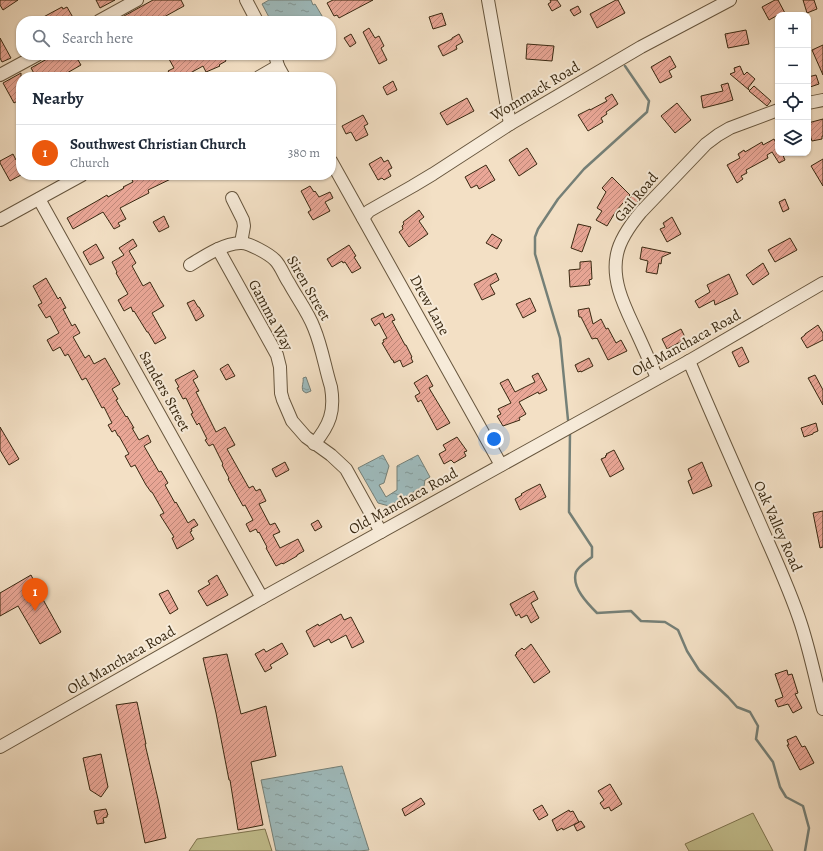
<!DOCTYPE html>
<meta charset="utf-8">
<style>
:root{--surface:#fff;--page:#f2f2f3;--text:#1f2937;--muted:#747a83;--line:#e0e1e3;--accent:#ea580c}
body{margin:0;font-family:Alegreya,serif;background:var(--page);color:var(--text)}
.controls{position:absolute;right:12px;top:12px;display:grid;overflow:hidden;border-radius:8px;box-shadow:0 1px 3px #0004}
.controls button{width:36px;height:36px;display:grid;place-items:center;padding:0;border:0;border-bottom:1px solid var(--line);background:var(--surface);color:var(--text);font:20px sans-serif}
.you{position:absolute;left:494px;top:439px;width:14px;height:14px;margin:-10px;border:3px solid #fff;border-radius:50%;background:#1a73e8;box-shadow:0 0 0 6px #1a73e833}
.badge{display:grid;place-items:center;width:26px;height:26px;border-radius:50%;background:var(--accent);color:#fff;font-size:13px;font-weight:700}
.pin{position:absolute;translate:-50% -33px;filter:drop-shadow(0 1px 2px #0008)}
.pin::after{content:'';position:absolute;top:21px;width:14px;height:12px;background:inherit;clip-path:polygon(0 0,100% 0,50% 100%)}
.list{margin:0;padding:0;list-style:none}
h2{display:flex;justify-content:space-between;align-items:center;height:52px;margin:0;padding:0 16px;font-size:17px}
h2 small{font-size:13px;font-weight:400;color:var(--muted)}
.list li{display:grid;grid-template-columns:26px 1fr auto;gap:12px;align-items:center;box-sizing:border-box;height:56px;padding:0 16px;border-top:1px solid var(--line)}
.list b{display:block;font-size:15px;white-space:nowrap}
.list p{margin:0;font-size:13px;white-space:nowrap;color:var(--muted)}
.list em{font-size:13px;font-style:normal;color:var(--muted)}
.icon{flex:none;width:22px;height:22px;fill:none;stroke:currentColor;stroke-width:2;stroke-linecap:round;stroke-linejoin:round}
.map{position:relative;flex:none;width:823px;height:851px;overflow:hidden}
.search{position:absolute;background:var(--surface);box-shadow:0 1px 3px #0004;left:16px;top:16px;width:320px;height:44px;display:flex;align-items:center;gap:10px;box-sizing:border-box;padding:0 14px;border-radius:16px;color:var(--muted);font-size:15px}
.panel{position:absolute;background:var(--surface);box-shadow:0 1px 3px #0004;left:16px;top:72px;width:320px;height:108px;border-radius:16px}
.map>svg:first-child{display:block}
.green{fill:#c3c08f;stroke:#7e7450}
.water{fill:url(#water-ripples);stroke:#758078}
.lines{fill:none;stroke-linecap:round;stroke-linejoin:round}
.stream{stroke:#758078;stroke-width:2.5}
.building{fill:url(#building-hatch);stroke:#382811}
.minor-casing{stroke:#67563e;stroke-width:14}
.minor{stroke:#f7ebd9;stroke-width:12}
.labels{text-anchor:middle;stroke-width:4;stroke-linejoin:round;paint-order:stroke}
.street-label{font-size:15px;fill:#382811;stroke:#f7ebd9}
</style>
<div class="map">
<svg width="823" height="851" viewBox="0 0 823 851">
<defs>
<pattern id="water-ripples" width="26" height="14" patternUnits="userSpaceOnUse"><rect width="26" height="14" fill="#9ebbbd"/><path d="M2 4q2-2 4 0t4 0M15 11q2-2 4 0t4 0" fill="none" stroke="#829898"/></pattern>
<pattern id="building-hatch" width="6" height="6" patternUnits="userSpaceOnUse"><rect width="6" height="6" fill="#eaa797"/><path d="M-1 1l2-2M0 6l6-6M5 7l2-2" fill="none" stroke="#bf887a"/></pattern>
</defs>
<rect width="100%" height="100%" fill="#f3e0c5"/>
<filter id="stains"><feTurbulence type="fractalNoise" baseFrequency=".005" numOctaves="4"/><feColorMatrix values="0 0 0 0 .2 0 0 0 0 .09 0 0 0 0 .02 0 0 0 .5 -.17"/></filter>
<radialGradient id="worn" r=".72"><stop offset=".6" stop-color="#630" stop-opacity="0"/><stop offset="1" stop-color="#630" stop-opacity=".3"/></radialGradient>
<g class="green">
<path d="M753 813 773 851H689L685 844Z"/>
<path d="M265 829 272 851H189L197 839Z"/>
</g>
<g class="water">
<path d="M269 0H311L313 5 315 4 325 21H271L262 4Z"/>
<path d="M306 377 311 391 306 393 303 391C301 386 304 383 303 378Z"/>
<path d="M383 455 389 466 384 483 379 485 386 497 397 490V466L418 455 430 477 425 480 424 486 389 506 378 503 358 468Z"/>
<path d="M342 766 369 850 359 851H276L261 780Z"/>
</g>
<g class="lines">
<g class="stream">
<path d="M568 420 560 338 535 254V237L538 229 558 199 584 169 647 112 649 101 625 66"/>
<path d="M570 432 569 512 592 547V557C587 561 578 567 576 572 571 587 588 604 597 613L631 611 641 621 665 622 678 630 687 651 699 670 728 697 737 707 750 712 758 726 756 739 773 762 780 787 786 797 803 806 809 828 805 851"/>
</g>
</g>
<g class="building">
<path d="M0 0H18L3 10 0 5Z"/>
<path d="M96 0H115L100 8Z"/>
<path d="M153 0H181L184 6 164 17V16L154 21H115Z"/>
<path d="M333 0H373L339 18 337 15 334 16 327 3Z"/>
<path d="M550 0H557L561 6 552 11 548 4 551 2Z"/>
<path d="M616 0H618L625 13 597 28 590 14Z"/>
<path d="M775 0H778L786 15H778L769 20 762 7Z"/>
<path d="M803 0H814L817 9 807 13Z"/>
<path d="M578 6 581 12 574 16 570 10Z"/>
<path d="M62 7 63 9 67 7 75 21H36Z"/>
<path d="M442 13 446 25 433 29 429 17Z"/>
<path d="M369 28 375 38 379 36 384 46 381 48 387 60 379 64 363 32Z"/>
<path d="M746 30 749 44 728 48 725 34Z"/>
<path d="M351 34 356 43 350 47 344 38Z"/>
<path d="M459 34 463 42 456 46 457 49 443 56 438 46 452 39V38Z"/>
<path d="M0 38 11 58 2 62 0 58Z"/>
<path d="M527 44 554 46 552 61 526 59Z"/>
<path d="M823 45V75L812 50Z"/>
<path d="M54 55H75L81 65 67 73 69 77H36L31 68Z"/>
<path d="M176 55H186L189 60 198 55H223L226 61 219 65 220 66 206 72 203 66 183 77H172L168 71 174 68 169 59Z"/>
<path d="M670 56 676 67 669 71 672 77 660 83 651 67Z"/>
<path d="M740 66 744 75 747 72 755 79 748 88 749 90 730 74 735 72 734 68Z"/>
<path d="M21 73V99L14 103 3 83Z"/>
<path d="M816 75 819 84 810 87 808 77Z"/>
<path d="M393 81 397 90 387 95 383 87Z"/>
<path d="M728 83 733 100 723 103 703 108 701 96 723 91 721 85Z"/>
<path d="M754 86 771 101 767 106 749 91Z"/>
<path d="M612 94 618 104 606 112 607 114 601 118 603 122 588 131 578 115 590 109V110L607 101 605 98Z"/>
<path d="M467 98 474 111 447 125 440 113Z"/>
<path d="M677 103 691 120 675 133 661 116Z"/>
<path d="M363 115 368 124 364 126 368 135 356 141 351 132 346 134 342 126Z"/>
<path d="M823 119V136H822V139L812 141 809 132 808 133V123Z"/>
<path d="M774 139 778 147V153H782L785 160 779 163 772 152 767 155 768 158 746 170 747 173 741 176 743 179 737 183 727 165 740 158 738 154 744 150 745 152 762 142 763 145Z"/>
<path d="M527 148 537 164 519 176 509 160Z"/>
<path d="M13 154 16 160 21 158V175L10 181 0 163V161Z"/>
<path d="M381 157 384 162 388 160 392 168 388 170 391 176 384 180 382 178 378 180 369 164Z"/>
<path d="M823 159V186L811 166Z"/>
<path d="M486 165 495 180 479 189 477 185 471 188 465 177Z"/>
<path d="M130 175H179L148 190 149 193 120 208 126 219 118 223 120 226 114 229 103 212 73 229 67 218 97 201 107 195 108 197 124 188 123 187 133 182Z"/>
<path d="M612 177 630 195 616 211 607 226 596 220 602 211 597 208 606 192 602 188Z"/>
<path d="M310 186 314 192 315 191 319 197 330 192 333 198 325 202 330 211 313 220 308 212 311 210 301 191Z"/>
<path d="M634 194 640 199 635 204 629 199Z"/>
<path d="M785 199 789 209 783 212 779 202Z"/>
<path d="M419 210 424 217 419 221 428 234 409 247 399 232 403 229 402 226 404 224 403 222Z"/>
<path d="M164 216 169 227 159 232 153 222Z"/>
<path d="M672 217 681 234 667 242 660 229 665 227 663 223Z"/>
<path d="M578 224 591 227 582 252 571 248Z"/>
<path d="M492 234 502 240 497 249 486 243Z"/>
<path d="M790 238 797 250 775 262 768 250Z"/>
<path d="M133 239 137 246 129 251 136 263 132 266 143 286 150 282 160 300 164 306 152 313 166 338 155 344 148 332H147L134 311 133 312 131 307 124 311 118 300 128 294 116 273 117 272 112 262 124 255 119 248Z"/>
<path d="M96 244 104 258 90 265 83 252Z"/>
<path d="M349 245 356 256 354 257 361 268 352 273 345 262 343 263 342 261 332 267 327 259Z"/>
<path d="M642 247 671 253 662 257 661 264 659 263 657 274 646 272 648 261 640 259Z"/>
<path d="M591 261 592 279 589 280 590 285 570 287 569 270 580 269V262Z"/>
<path d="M763 263 769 274 753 285 746 275Z"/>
<path d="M496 273 499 280 490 285 495 294 482 300 474 284Z"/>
<path d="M729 274 738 294 715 305 714 300 699 308 695 301 710 292 707 285Z"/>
<path d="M46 278 58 299 60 297 66 308 63 309 72 326 75 324 80 333 73 337 85 358 89 355 94 364 105 358 120 384 112 389 118 399 116 400 126 417 127 416 134 428H132L139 440 148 435 151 442 144 446 155 465 159 472 161 471 168 483 165 485 175 503 176 502 188 523 194 519 198 525 191 529 192 531 190 532 194 539 177 549 172 538 174 537 160 515 164 513 152 492H151L146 485 135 465 131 467 125 456 129 454 119 436H118L115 430 112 432 108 425 112 423 104 407 102 408 86 378 82 380 68 354 65 356 60 347 53 351 47 340 59 333 50 316 46 318 38 305 42 303 33 286Z"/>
<path d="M530 298 536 311 523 318 516 304Z"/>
<path d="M194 300 198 307H199L204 316 196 321 187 303Z"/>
<path d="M589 308 593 324 601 319 606 329 608 328 616 343 621 340 627 351 608 360 597 338 596 339V338L592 339 581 317H579L578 310Z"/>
<path d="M383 313 385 318 392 314 395 320 392 321 405 345H406L412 357 411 358 413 362 403 367 400 360 394 363 393 360H392L382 343 384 342 383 340 387 338 379 323 375 326 371 319Z"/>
<path d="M818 325 823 333V340L807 348 801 338 805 335V334Z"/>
<path d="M681 329 686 339 667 349 662 339Z"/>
<path d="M742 347 749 362 739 367 732 352Z"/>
<path d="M589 358 593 366 581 372V371L578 372 575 365Z"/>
<path d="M228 364 235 376 226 380 220 369Z"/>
<path d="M194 370 198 377 193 380 199 391 196 392 216 432 225 427 235 445 227 449 249 488 253 486 256 491 260 489 266 501 259 504 270 525 275 523 280 532 273 535 280 548 298 539 304 551 297 555V556L283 564 282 563 276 566 266 548 267 547 259 532 258 533 256 529 250 532 246 524 253 520 245 505 243 506 228 479 229 478 222 465 223 464 213 444 209 446 205 440 207 439 199 423 197 425 191 414 193 413 186 398 183 399 177 388 179 387 175 380Z"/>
<path d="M538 373 547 390 539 394 538 392 519 402 526 414 519 418 520 420 503 426 497 416 501 414 498 409 511 403 500 383 508 379 515 392 535 382 532 376Z"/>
<path d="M427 375 433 386 429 388 450 423 437 430 421 400 418 402 415 396 420 393 414 383Z"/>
<path d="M815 375 823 390V405L808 378Z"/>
<path d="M816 423 818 431 813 433V434L804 437 801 428Z"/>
<path d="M0 427 19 459 9 465 0 450Z"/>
<path d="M457 437 467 451 464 452 466 456 454 463 451 460 444 464 439 454 446 450 443 445Z"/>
<path d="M614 450 624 469 610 477 601 459 606 457 605 456 607 455 606 454Z"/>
<path d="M285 462 289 470 276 477 272 469Z"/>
<path d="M702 462 712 486 693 494 688 481 692 479 688 469Z"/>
<path d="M540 484 546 497 520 510 515 499 522 495 521 494 526 491Z"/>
<path d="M823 511V547L820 548 813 513Z"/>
<path d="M318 520 322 527 315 531 311 524Z"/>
<path d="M31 575 36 585 38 584 43 592 40 594 61 632 40 644 18 606 0 616V593Z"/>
<path d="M217 575 228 595 207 606 198 591 210 584 208 581Z"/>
<path d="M168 590 178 609 170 614 159 594Z"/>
<path d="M534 591 538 599 531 603 539 618 531 623 527 615 521 618 519 614 516 616 510 604Z"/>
<path d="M341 614 344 620 351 617 364 642 352 648 346 635 331 643 329 639 314 647 306 631 318 624 319 626Z"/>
<path d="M282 643 288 654 270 665 272 668 265 672 255 654 264 649 266 652Z"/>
<path d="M531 644 550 672 534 683 515 655 517 654 516 653 522 648 524 650Z"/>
<path d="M227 654 241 714 266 706 276 756 251 762 263 825 238 830 230 780H229L216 713 203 658Z"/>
<path d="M787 670 788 675 792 674 798 693 795 694 802 708 793 713 788 704 778 707 775 700 783 697 775 674Z"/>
<path d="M137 702 146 744H145L158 799 166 838 145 843 116 705Z"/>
<path d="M796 736 802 747 805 746 814 763 800 770 787 745H789L787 740Z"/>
<path d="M101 754 108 787 101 797 90 790 83 758Z"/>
<path d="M610 784 622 804 611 811 609 807 604 809 600 803 604 800 598 791Z"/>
<path d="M421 798 425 804 405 816 402 809Z"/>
<path d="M542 805 548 815 539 820 533 810Z"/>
<path d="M106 809 108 815H107V817L103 818 104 823 97 824 94 811Z"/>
<path d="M569 810 570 812 573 811 579 822 563 830 562 828 557 831 552 820Z"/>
<path d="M581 821 585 827 577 831 574 825Z"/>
</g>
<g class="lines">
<defs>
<g id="minor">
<path d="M246 0 257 21"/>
<path d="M488 0 510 124"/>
<path d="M99 21 137 0"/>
<path d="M275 55 278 66 284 77"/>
<path d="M0 75 37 55"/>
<path d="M259 77 278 66"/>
<path d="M808 103 823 100"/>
<path d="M331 161 501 465"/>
<path d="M232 198 243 220 244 226 241 243"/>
<path d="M39 199 262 598"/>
<path d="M363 218 369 211 413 186 433 174 510 124 641 47 730 0"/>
<path d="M0 220 82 175"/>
<path d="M218 249 277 355 280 367 281 393 283 400 292 421 306 437 331 455 346 469 381 532"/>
<path d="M190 265C205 256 222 244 240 243 248 242 269 254 275 260 281 266 284 276 289 283 297 298 308 312 314 328 322 347 325 368 331 387 335 411 330 425 314 444"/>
<path d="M689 361C711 413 734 465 757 517 772 552 789 587 801 624 810 652 816 681 823 709"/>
<path d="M657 378C650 362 643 346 636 331 625 307 611 281 617 254 620 239 631 224 641 212L706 144 718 135 730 128 778 110"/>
<path d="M0 747 262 598 689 361 823 283"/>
</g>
</defs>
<use href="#minor" class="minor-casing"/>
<use href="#minor" class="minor"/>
</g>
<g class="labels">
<g class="street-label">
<text transform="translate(535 91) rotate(-31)" y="5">Wommack Road</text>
<text transform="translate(636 197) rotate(-50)" y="5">Gail Road</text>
<text transform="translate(309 288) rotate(60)" y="5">Siren Street</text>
<text transform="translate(430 305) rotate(61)" y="5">Drew Lane</text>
<text transform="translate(271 315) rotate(62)" y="5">Gamma Way</text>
<text transform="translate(686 343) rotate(-29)" y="5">Old Manchaca Road</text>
<text transform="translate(165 391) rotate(61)" y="5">Sanders Street</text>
<text transform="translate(403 501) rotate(-29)" y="5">Old Manchaca Road</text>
<text transform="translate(778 526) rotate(66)" y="5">Oak Valley Road</text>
<text transform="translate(121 660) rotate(-30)" y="5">Old Manchaca Road</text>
</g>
</g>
<rect width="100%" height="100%" filter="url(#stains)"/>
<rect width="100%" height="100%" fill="url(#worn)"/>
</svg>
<div class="controls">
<button>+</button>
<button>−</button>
<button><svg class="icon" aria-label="locate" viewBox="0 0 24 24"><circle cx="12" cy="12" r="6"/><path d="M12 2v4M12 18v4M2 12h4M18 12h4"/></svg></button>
<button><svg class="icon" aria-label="layers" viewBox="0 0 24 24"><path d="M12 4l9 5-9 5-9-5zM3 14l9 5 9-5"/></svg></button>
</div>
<div class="you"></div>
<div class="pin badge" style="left:35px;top:611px">1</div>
<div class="search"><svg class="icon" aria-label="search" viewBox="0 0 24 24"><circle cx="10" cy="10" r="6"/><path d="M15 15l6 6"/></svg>Search here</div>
<section class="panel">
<h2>Nearby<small></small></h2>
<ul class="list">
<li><span class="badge">1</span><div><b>Southwest Christian Church</b><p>Church</p></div><em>380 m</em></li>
</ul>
</section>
</div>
